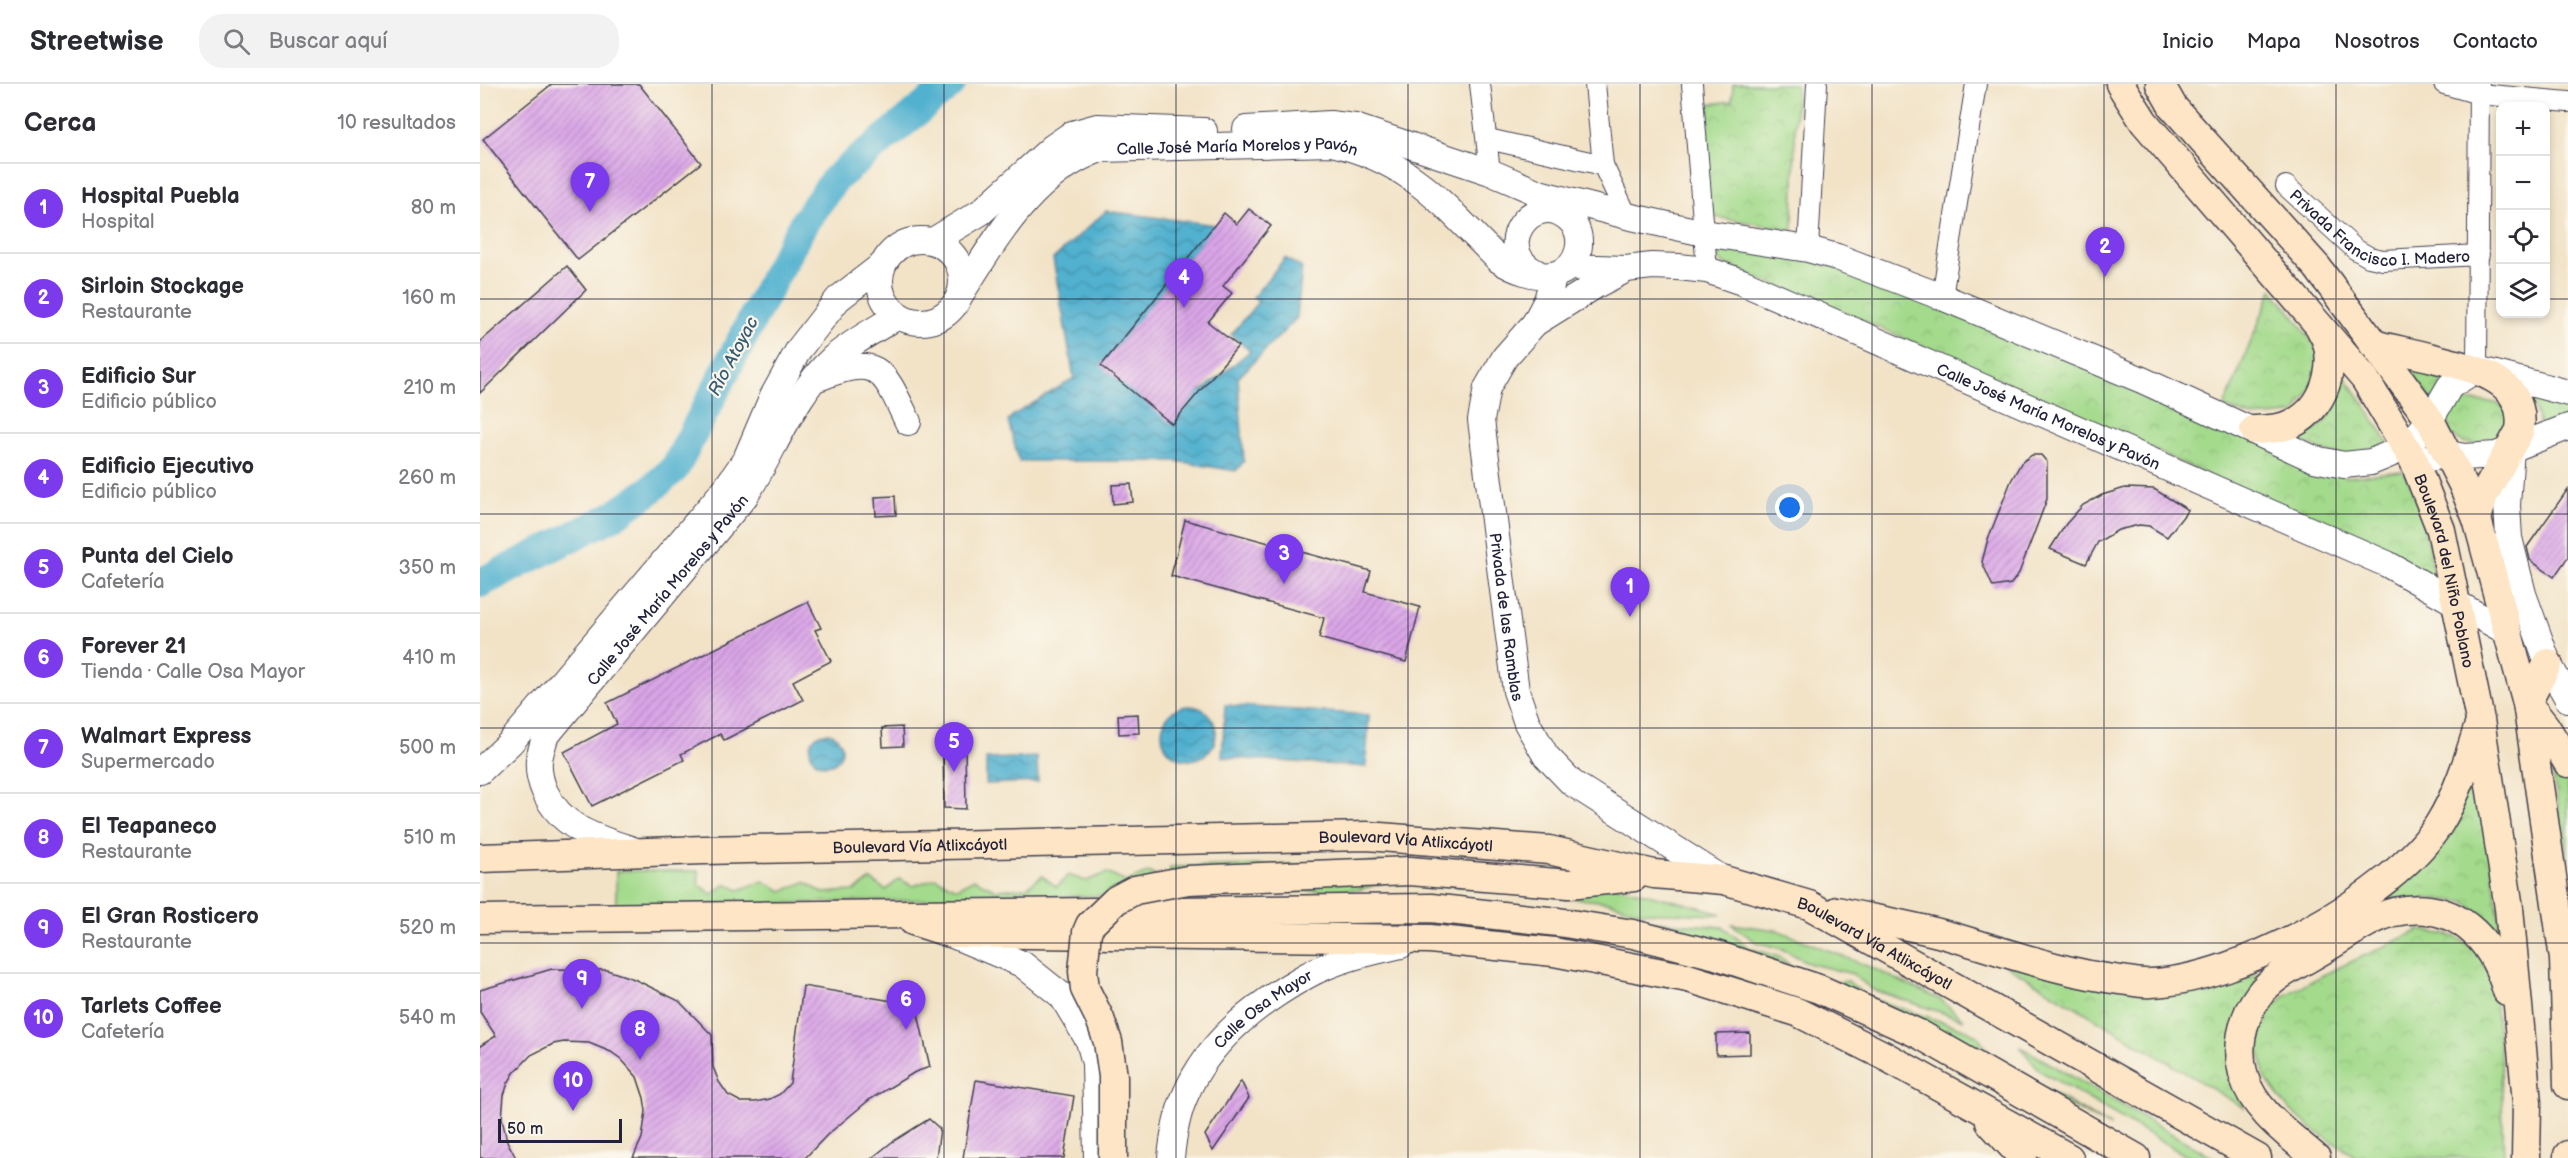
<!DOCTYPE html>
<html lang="es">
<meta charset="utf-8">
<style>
:root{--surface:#fff;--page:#f2f2f3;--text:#2b2b33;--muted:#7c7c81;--line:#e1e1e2;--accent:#7c3aed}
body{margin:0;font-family:"Balsamiq Sans",sans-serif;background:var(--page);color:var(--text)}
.controls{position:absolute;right:18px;top:18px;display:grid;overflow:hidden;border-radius:12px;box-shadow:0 3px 9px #0003}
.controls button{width:54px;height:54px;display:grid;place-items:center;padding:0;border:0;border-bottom:2px solid var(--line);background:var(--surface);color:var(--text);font:30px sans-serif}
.scale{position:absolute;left:18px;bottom:15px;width:124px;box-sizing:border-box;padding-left:6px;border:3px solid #22223b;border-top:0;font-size:16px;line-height:21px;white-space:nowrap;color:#22223b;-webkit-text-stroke:4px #fbf7ec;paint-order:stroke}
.you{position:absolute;left:1310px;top:424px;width:21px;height:21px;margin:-15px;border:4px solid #fff;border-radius:50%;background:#1a73e8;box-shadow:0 0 0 9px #1a73e833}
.badge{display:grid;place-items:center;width:39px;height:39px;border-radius:50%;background:var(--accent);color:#fff;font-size:20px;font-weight:700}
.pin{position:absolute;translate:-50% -50px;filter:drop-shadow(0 2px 3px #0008)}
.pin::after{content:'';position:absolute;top:32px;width:21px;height:18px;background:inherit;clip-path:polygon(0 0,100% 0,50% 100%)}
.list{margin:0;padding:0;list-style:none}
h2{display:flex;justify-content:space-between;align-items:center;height:78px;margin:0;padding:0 24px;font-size:26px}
h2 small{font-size:20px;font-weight:400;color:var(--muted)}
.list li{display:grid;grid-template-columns:39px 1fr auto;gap:18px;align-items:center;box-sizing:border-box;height:90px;padding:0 24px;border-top:2px solid var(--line)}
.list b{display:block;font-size:22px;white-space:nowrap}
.list p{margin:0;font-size:20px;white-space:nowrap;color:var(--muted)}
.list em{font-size:20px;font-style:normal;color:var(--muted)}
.icon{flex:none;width:33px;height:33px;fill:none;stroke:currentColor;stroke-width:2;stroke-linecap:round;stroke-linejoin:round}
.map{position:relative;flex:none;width:2088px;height:1074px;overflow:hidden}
header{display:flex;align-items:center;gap:36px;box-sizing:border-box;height:84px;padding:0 30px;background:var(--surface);border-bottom:2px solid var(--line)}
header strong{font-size:28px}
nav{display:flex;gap:33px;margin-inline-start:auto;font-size:21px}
.search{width:420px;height:54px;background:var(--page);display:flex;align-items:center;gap:15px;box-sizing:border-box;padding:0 21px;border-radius:24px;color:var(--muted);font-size:22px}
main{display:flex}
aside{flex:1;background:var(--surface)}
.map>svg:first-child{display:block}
.grass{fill:#a3da8b;stroke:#627e63;stroke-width:1.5}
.park{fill:url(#park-crowns);stroke:#627e63;stroke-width:1.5}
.water{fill:url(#water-waves);stroke:#3a6a85;stroke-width:1.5}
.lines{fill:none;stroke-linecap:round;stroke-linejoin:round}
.river{stroke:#51b1cf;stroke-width:30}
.building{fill:url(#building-hatch)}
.minor-casing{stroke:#413f50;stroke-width:22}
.tertiary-casing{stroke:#413f50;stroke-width:28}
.secondary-casing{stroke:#413f50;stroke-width:31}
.minor{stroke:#fff;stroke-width:20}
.tertiary{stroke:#fff;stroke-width:26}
.secondary{stroke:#fde5c5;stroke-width:28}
.secondary-bridge-casing{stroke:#413f50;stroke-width:31;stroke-linecap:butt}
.secondary-bridge{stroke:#fde5c5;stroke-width:28}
.grid{fill:none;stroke:#22223b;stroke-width:1.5;stroke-opacity:0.55}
.labels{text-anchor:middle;stroke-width:4.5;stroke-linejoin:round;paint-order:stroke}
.street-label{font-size:16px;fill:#22223b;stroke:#fbf7ec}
.water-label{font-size:18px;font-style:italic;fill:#355b76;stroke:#fbf7ec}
</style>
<header>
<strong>Streetwise</strong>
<div class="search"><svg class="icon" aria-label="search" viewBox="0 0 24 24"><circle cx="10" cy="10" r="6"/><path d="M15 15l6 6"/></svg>Buscar aquí</div>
<nav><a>Inicio</a><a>Mapa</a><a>Nosotros</a><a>Contacto</a></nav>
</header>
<main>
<aside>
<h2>Cerca<small>10 resultados</small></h2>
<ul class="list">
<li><span class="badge">1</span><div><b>Hospital Puebla</b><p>Hospital</p></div><em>80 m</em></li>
<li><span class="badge">2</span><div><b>Sirloin Stockage</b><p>Restaurante</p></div><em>160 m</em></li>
<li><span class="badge">3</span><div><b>Edificio Sur</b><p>Edificio público</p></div><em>210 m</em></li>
<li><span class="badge">4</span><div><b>Edificio Ejecutivo</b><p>Edificio público</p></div><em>260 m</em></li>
<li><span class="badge">5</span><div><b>Punta del Cielo</b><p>Cafetería</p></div><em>350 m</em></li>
<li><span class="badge">6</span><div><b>Forever 21</b><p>Tienda · Calle Osa Mayor</p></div><em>410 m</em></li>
<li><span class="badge">7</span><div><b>Walmart Express</b><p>Supermercado</p></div><em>500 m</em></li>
<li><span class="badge">8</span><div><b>El Teapaneco</b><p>Restaurante</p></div><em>510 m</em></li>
<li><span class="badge">9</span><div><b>El Gran Rosticero</b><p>Restaurante</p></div><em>520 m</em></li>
<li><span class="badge">10</span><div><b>Tarlets Coffee</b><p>Cafetería</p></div><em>540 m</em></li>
</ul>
</aside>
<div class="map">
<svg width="2088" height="1074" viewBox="0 0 2088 1074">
<defs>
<pattern id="park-crowns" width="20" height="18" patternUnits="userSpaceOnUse" patternTransform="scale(1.5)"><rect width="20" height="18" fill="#a3da8b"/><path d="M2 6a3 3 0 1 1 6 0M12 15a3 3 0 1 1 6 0" fill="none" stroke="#8cbb79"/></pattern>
<pattern id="water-waves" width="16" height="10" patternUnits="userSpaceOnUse" patternTransform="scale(1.5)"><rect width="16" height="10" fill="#51b1cf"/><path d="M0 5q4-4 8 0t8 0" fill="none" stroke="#4390a9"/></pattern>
<pattern id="building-hatch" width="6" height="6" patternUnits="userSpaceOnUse" patternTransform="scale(1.5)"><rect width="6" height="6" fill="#dba6e8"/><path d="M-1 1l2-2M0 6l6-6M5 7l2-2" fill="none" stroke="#b187bd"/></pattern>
</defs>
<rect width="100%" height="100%" fill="#fbf7ec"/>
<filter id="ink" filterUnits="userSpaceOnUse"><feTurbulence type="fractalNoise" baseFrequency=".0167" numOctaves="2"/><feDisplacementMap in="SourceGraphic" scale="12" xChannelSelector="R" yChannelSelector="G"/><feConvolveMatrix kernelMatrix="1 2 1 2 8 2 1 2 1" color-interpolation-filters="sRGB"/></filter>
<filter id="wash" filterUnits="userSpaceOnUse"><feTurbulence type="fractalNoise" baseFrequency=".008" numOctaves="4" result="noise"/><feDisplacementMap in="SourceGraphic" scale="24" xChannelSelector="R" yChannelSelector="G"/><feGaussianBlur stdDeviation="1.35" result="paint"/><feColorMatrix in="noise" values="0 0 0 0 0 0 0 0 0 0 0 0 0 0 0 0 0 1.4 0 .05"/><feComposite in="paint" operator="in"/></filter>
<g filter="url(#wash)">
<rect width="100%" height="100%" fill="#f2e3c7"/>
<g class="grass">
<path d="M900 779 905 798 879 806 136 823V787H219L218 800 232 810 246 800 259 806 283 797 302 807 325 798 343 809 374 807 391 796 406 806 419 795 433 802 456 794 477 804 494 795 516 806 546 804 562 792 577 803 588 791 606 797 627 789 646 798 669 788 690 801V783Z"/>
<path d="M913 795 1112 796 1227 825 1241 831 1161 828 1128 818Z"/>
<path d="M1084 825 1129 827 1159 836 1243 843 1269 864 1300 873 1310 881Z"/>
<path d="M1251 840 1297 846 1392 884 1461 916 1484 936 1391 905 1373 890 1331 880 1302 865 1276 858Z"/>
<path d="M1368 897 1387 913 1487 946 1498 952 1511 973 1631 1043 1353 899Z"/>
<path d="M1539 962 1734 1074H1710L1560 987Z"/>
</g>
<g class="park">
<path d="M1253 0H1316L1313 146 1230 132 1217 22 1252 17Z"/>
<path d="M1237 165 1288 166 1366 185 1867 393 1922 387C1940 408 1950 471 1955 499 1722 389 1490 275 1248 183L1238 175Z"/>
<path d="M1792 206 1813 231 1840 269 1844 288 1814 330 1772 333 1744 323Z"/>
<path d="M1917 270 1969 287 1953 317Z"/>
<path d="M1864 292 1883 318 1911 364 1863 374 1816 356C1851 343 1854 325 1864 292Z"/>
<path d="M2040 302 2088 315V339L2062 347 2051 314Z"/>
<path d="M1982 317C2005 318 2020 313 2033 335L2016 361 1985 359 1972 352C1965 337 1965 325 1982 317Z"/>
<path d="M2068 661 2088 694V780Z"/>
<path d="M1996 670 2021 848 1985 818 1947 814 1775 904 1764 1024 1504 868 1702 908 1746 900 1779 890 1818 870 1877 835 1921 803 1959 761Z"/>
<path d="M1940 846 1977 853 1998 869 2014 898 2021 983 2024 1074H1878L1832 1045 1806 1022 1785 994 1778 959 1788 929 1805 911 1847 889Z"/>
</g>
<g class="water">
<path d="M626 127 760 144 637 295 723 306 770 267 751 251 778 218 773 213 805 174 822 184 817 234 758 294 764 377 756 387 695 377H539L528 337 532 332 594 294 573 175Z"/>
<path d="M745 621 889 631 886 683 742 673Z"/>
<circle cx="709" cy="649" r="27"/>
<circle cx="346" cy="665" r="16"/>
<path d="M557 673 558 698 506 700V675Z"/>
</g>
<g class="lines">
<path class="river" d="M0 499 135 431 169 407 195 384 300 182 325 137 355 95 471 0"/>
</g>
<g id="blocks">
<g class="building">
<path d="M72 0H159L221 79 98 176 3 55Z"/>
<path d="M769 125 791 142 743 202 752 209 728 238 758 262 692 340 621 282 744 129 757 140Z"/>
<path d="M87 182 106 206 0 309V258Z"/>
<path d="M1552 371H1561L1567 378V415L1539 489 1531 500 1513 503 1502 478 1508 455 1531 397 1541 379Z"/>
<path d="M651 400 653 418 633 420 632 401Z"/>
<path d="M1645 404 1674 405 1708 426 1687 453 1669 442 1659 441 1638 446 1618 458 1606 480 1570 465 1586 440 1603 421 1622 411Z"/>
<path d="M2088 405V473L2074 493 2050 476 2047 463Z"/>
<path d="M415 412 416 431 396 432 395 413Z"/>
<path d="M705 436 891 487 885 508 940 523 926 578 839 554 844 534 691 492Z"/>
<path d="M328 518 341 544 335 546 351 577 313 597 323 616 244 656 240 650 201 670 204 676 112 722 84 668 137 640 127 619Z"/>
<path d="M658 630 659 649 639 650 638 631Z"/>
<path d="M422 643 423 662 403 663 402 644Z"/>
<path d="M485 658 486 725 464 724 463 659Z"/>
<path d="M72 885 127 886 154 895 199 917 232 951 233 983 239 998 248 1011 261 1018H275L290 1015 300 1010 310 999 323 902 436 921 450 983 435 988 389 1016 347 1051 325 1074H153L162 1054 166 1027 164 1014 157 993 141 975 131 968 109 959 84 958 73 960 51 971 34 989 28 999 24 1011 22 1034 27 1057 36 1074H0V962L16 952 0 928V906Z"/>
<path d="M1270 949V970L1236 971V950Z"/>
<path d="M496 996 594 1012 584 1074H483Z"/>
<path d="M761 997 769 1014 733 1067 725 1051Z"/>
<path d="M449 1035 460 1045 456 1074H392L412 1058Z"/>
</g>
</g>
</g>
<g filter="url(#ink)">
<use href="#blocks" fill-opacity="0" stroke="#413f50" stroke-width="1.5"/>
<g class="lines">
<defs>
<g id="minor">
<path d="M1000 0 1010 88"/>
<path d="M1115 0 1123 81 1147 132"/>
<path d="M1212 0 1227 186"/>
<path d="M1964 0 1999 10 2088 18"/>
<path d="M1008 55 1123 81"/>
<path id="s1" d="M1806 102 1875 165 1889 173 1903 176 1999 171"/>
<path d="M1328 165 1337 0"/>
<path d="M1462 213 1496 0"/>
<path d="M1997 285 1999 0"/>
</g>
<g id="tertiary">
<path d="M766 45 850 40 875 43 1010 88 1059 109 1070 121"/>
<path d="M1059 109 1147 132 1224 149 1328 165 1357 173 1462 213 1662 296 1834 375 1864 381 1891 378 1927 363 1950 336 1970 302 1997 285 2088 309"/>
<circle cx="441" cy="197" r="41"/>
<path d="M453 157 501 128 573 63 592 50 617 43 724 47"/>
<path id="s2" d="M1089 183 1146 185 1172 182 1198 183 1227 186 1262 198 1907 480 2029 549"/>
<path id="s3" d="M1074 191 1067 216 1055 239 1025 273 1007 304 1001 336 1036 607 1047 639 1066 672 1092 699 1244 796"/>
<path id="s4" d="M480 211C518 152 552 90 620 65L852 59C932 77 964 122 1019 176 1034 186 1058 195 1076 190 1100 184 1107 151 1089 135 1052 103 1009 166 1057 189"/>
<path d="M1055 239 1116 201 1143 187"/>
<path d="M341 293C400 269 404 288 428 338"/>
<path d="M2031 365 2027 421 2029 454 2043 510 2068 579 2088 615"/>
<path d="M1934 377 1969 370 1984 373 2016 371 2088 343"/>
<path d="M0 687 30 659 246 404 266 375 292 314 319 265 358 215 402 181"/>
<path id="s5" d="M153 766C117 754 82 745 65 708 61 699 58 687 59 676 60 669 63 661 65 653L265 412C293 369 314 310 352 275 372 258 396 245 418 232"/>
<path d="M473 851 542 880 582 912 609 957 615 979 617 1074"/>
<path id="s6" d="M691 1074C693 1053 696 1032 705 1012 728 957 775 921 826 892 854 876 890 868 921 861"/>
</g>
<g id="secondary">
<path id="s7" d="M1640 0 1664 38 1885 295 1934 377 1961 446 2000 636 2029 824 2047 1019 2046 1074"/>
<path d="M1680 0 1693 23 1837 183 1950 336 1983 401 1997 435 2047 619 2084 875 2088 1001"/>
<path d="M1893 260C1913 265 1933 269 1953 274 1991 284 2047 294 2040 346L2004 411 1997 435"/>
<path d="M1774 346C1790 345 1805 345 1819 336 1847 318 1859 274 1841 246"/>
<path d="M2068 579 2047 619 2065 642 2088 679"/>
<path id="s8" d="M0 774 224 766 887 752 1069 766 1174 790 1244 796 1329 821 1777 1074"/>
<path d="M1089 800 1154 793"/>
<path d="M1357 827C1396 836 1435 842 1473 853 1528 869 1583 889 1640 896 1650 897 1661 900 1671 899 1757 896 1913 813 1959 740 1977 711 1988 676 1998 644"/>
<path d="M0 835 951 824 1078 838 1153 850 1236 871 1339 905 1439 950 1656 1074"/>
<path d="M433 837 470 849 950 855 1074 868 1208 894 1317 928 1403 971 1589 1074"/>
<path d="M1510 1038 1543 1074"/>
<path d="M1836 1074C1811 1052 1774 1027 1764 993 1756 965 1761 935 1779 911 1794 890 1824 878 1846 864 1867 852 1890 834 1914 828 1974 815 2012 853 2027 907"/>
<path d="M2088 1074V1071"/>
</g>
</defs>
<use href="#minor" class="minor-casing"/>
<use href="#tertiary" class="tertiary-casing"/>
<use href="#secondary" class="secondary-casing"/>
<use href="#minor" class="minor"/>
<use href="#tertiary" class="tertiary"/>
<use href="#secondary" class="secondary"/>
<defs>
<path id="secondary-bridge" d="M633 1074V992L628 958 620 935 605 905 603 887 607 848 610 841 636 816 655 806 708 796 930 787 1089 800"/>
</defs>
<use href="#secondary-bridge" class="secondary-bridge-casing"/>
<use href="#secondary-bridge" class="secondary-bridge"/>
</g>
</g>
<path class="grid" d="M232 0V1074M464 0V1074M696 0V1074M928 0V1074M1160 0V1074M1392 0V1074M1624 0V1074M1856 0V1074M0 215H2020M2066 215H2088M0 430H2088M0 644H2088M0 859H2088"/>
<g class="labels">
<g class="street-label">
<text dy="6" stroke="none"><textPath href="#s4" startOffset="344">Calle José María Morelos y Pavón</textPath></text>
<text dy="6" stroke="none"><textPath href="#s1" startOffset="110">Privada Francisco I. Madero</textPath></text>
<text dy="6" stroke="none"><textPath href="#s2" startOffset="510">Calle José María Morelos y Pavón</textPath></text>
<text dy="6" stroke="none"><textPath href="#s7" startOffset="594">Boulevard del Niño Poblano</textPath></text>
<text dy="6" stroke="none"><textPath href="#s5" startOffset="357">Calle José María Morelos y Pavón</textPath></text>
<text dy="6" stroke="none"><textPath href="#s3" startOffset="364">Privada de las Ramblas</textPath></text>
<text dy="6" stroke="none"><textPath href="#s8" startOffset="926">Boulevard Vía Atlixcáyotl</textPath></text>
<text dy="6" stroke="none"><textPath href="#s8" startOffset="440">Boulevard Vía Atlixcáyotl</textPath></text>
<text dy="6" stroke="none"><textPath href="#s8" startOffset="1412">Boulevard Vía Atlixcáyotl</textPath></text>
<text dy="6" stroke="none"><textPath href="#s6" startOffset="183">Calle Osa Mayor</textPath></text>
</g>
<g class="water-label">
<text transform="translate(253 272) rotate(-62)" y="6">Río Atoyac</text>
</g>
</g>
</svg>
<div class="controls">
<button>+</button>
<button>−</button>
<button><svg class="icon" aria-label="locate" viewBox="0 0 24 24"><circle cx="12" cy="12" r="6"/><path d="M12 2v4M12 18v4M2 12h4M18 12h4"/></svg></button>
<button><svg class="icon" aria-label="layers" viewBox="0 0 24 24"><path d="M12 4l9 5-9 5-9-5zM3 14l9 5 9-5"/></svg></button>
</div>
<div class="scale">50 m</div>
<div class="you"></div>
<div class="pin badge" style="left:1150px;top:533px">1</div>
<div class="pin badge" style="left:1625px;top:193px">2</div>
<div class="pin badge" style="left:804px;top:500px">3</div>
<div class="pin badge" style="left:704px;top:224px">4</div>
<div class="pin badge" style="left:474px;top:688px">5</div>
<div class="pin badge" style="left:426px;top:946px">6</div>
<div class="pin badge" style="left:110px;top:128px">7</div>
<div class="pin badge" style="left:160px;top:976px">8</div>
<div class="pin badge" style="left:102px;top:925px">9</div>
<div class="pin badge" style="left:93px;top:1027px">10</div>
</div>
</main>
